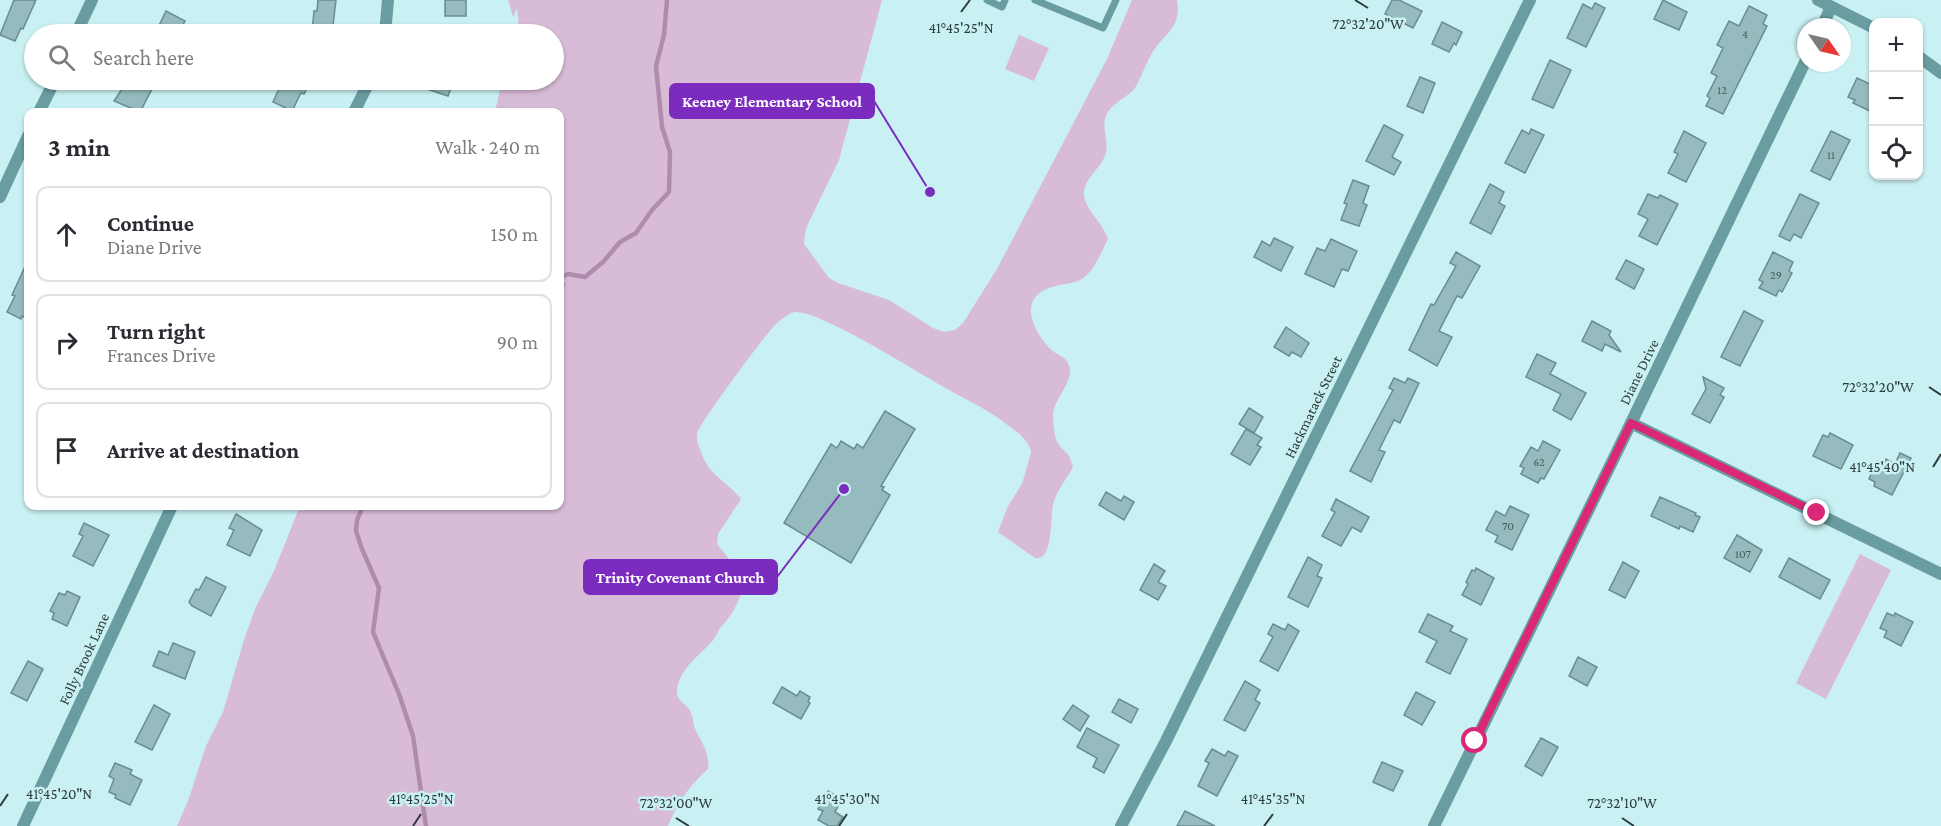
<!DOCTYPE html>
<meta charset="utf-8">
<style>
:root{--surface:#fff;--page:#f2f2f3;--text:#2b2b33;--muted:#7c7c81;--line:#e1e1e2}
body{margin:0;font-family:"Crimson Pro",serif;background:var(--page);color:var(--text)}
.controls{position:absolute;right:18px;top:18px;display:grid;overflow:hidden;border-radius:12px;box-shadow:0 2px 4px #0004}
.controls button{width:54px;height:54px;display:grid;place-items:center;padding:0;border:0;border-bottom:2px solid var(--line);background:var(--surface);color:var(--text);font:30px sans-serif}
.compass{position:absolute;left:1797px;top:18px;width:54px;height:54px;border-radius:50%;background:var(--surface);box-shadow:0 2px 4px #0004;rotate:124deg}
.stop{position:absolute;width:18px;height:18px;margin:-14px;border:4px solid #db2777;border-radius:50%;background:#fff}
.stop.end{background:#db2777;border-color:#fff;box-shadow:0 2px 6px #0008}
.list{margin:0;padding:0;list-style:none}
h2{display:flex;justify-content:space-between;align-items:center;height:78px;margin:0;padding:0 24px;font-size:26px}
h2 small{font-size:20px;font-weight:400;color:var(--muted)}
.list li{display:grid;grid-template-columns:39px 1fr auto;gap:18px;align-items:center;box-sizing:border-box;height:96px;margin:0 12px 12px;padding:0 12px;border:2px solid var(--line);border-radius:12px}
.list b{display:block;font-size:22px;white-space:nowrap}
.list p{margin:0;font-size:20px;white-space:nowrap;color:var(--muted)}
.list em{font-size:20px;font-style:normal;color:var(--muted)}
.icon{flex:none;width:33px;height:33px;fill:none;stroke:currentColor;stroke-width:2;stroke-linecap:round;stroke-linejoin:round}
.map{position:relative;flex:none;width:1941px;height:826px;overflow:hidden}
.search{position:absolute;background:var(--surface);box-shadow:0 2px 4px #0004;left:24px;top:24px;width:540px;height:66px;display:flex;align-items:center;gap:15px;box-sizing:border-box;padding:0 21px;border-radius:33px;color:var(--muted);font-size:22px}
.panel{position:absolute;background:var(--surface);box-shadow:0 2px 4px #0004;left:24px;top:108px;width:540px;height:402px;border-radius:12px}
.map>svg:first-child{display:block}
.green{fill:#d8bbd7}
.lines{fill:none;stroke-linecap:round;stroke-linejoin:round}
.stream{stroke:#af8cae;stroke-width:4.5}
.building{fill:#95bbbe;stroke:#698d90;stroke-width:1.5}
.service{stroke:#699da1;stroke-width:7}
.minor{stroke:#699da1;stroke-width:12}
.tertiary{stroke:#699da1;stroke-width:12}
.route{stroke:#db2777;stroke-width:8}
.ticks{fill:none;stroke:#2c3c3d;stroke-width:2}
.labels{text-anchor:middle;stroke-width:5;stroke-linejoin:round;paint-order:stroke}
.number-label{font-size:12px;fill:#465c5d}
.street-label{font-size:15px;fill:#2c3c3d;stroke:#c9f0f3}
.ticks-label{font-size:15px;text-anchor:middle;fill:#2c3c3d;stroke:#c9f0f3;stroke-width:5;stroke-linejoin:round;paint-order:stroke}
.leader{fill:none;stroke:#7b2cbf;stroke-width:2}
.callout-dot{fill:#7b2cbf;stroke:#c9f0f3;stroke-width:2}
.callout{fill:#7b2cbf;stroke:#7b2cbf;stroke-width:2}
.callout-label{font-size:16px;text-anchor:middle;font-weight:bold;fill:#fff}
</style>
<div class="map">
<svg width="1941" height="826" viewBox="0 0 1941 826">
<rect width="100%" height="100%" fill="#c9f0f3"/>
<g class="green">
<path d="M508 0H882L839 160 808 224 805 233 804 244 829 278 838 283 889 300 933 328 944 332 955 330 963 323 997 269 1107 59 1132 0H1177C1182 29 1163 33 1151 55 1145 65 1141 78 1135 88 1128 97 1115 101 1108 112 1098 128 1113 143 1103 160 1097 171 1083 181 1084 195 1086 211 1103 223 1108 239 1102 251 1093 274 1080 280 1063 287 1046 283 1034 299 1024 315 1041 342 1054 352 1060 356 1064 356 1068 363 1077 379 1054 398 1053 414 1053 422 1054 439 1059 445 1069 457 1068 450 1073 467 1067 478 1058 489 1054 501 1049 514 1055 561 1035 558L998 532 1008 506 1022 484 1031 453C1030 439 1011 428 1001 420 983 407 961 397 942 386 916 371 820 311 796 312 790 312 782 319 777 323 767 332 698 425 697 434 696 440 699 446 701 452 709 476 727 481 741 499L718 534 717 544 730 560 745 574C742 596 736 611 721 627 718 630 717 635 714 639 701 655 680 667 677 690 676 700 684 702 689 709 692 713 693 721 694 726 700 742 710 750 708 769 690 785 677 803 668 826H177L188 801 206 746 223 712 244 640 255 609 274 571 300 506H560V112H495L502 80H554V34H516L519 28 517 8 513 17Z"/>
<path d="M1019 35 1049 48 1034 81 1005 69Z"/>
<path d="M1860 554 1891 570 1826 699 1796 683Z"/>
</g>
<g class="lines">
<g class="stream">
<path d="M560 288 563 285 560 278 568 274 585 277 603 262 620 242 636 233 652 210 669 192 670 152 662 127 656 66 664 35 667 0"/>
<path d="M363 506 357 520 356 531 362 549 379 588 373 632 399 694 413 736 426 826"/>
</g>
</g>
<g class="building">
<path d="M14 0H36L23 29 21 28 15 41 0 35Z"/>
<path d="M318 0H336L332 34 312 32 314 11H317Z"/>
<rect x="445" y="0" width="21" height="16"/>
<path d="M1392 0H1399L1422 11 1413 28 1385 14Z"/>
<path d="M1663 0 1687 12 1679 30 1654 19Z"/>
<path d="M1595 3 1605 8 1586 47 1567 38 1583 4 1592 9Z"/>
<path d="M1749 6 1767 15 1763 24 1767 26 1723 114 1706 106 1710 98 1707 96 1717 76 1711 73 1723 48 1717 45 1729 21 1739 26Z"/>
<path d="M166 11 185 21 178 34H155Z"/>
<path d="M1442 22 1462 32 1456 45 1454 43 1449 52 1432 44Z"/>
<path d="M1550 60 1571 70 1553 108 1532 99Z"/>
<path d="M1420 77 1435 83 1423 113 1407 106Z"/>
<path d="M1857 78 1874 86V113L1853 103 1855 100 1848 97Z"/>
<path d="M128 80H138L153 87 140 112 114 101Z"/>
<path d="M283 80H311L304 94 301 93 292 111 273 102Z"/>
<path d="M431 80H454L448 96 427 89Z"/>
<path d="M1384 125 1403 135 1392 157 1401 162 1394 175 1366 161Z"/>
<path d="M1531 129 1544 135 1525 173 1505 163 1522 130 1529 134Z"/>
<path d="M1684 131 1706 143 1686 182 1668 173 1678 154 1674 152Z"/>
<path d="M1831 131 1850 140 1830 180 1811 171Z"/>
<path d="M1353 180 1369 186 1363 203 1367 205 1359 226 1341 220 1347 204 1344 203Z"/>
<path d="M1490 184 1504 192 1499 203 1505 206 1491 234 1470 223Z"/>
<path d="M1648 194 1658 198 1660 195 1678 204 1657 245 1639 236 1648 219 1638 214Z"/>
<path d="M1800 194 1819 203 1801 238 1794 234 1790 241 1779 236Z"/>
<path d="M1274 238 1293 247 1281 271 1254 257 1262 241 1270 246Z"/>
<path d="M1331 239 1357 251 1348 271 1342 269 1334 287 1305 274 1317 248 1325 251Z"/>
<path d="M1456 252 1480 266 1462 298 1457 296 1439 331 1452 337 1437 366 1409 350 1431 304 1434 305 1456 266 1450 263Z"/>
<path d="M1773 252 1793 262 1789 271 1792 273 1782 292 1779 290 1776 296 1759 288 1763 282 1759 280Z"/>
<path d="M28 260V319L22 316 21 319 7 312 15 296 12 295Z"/>
<path d="M1626 260 1644 269 1634 289 1616 279Z"/>
<path d="M1744 311 1763 321 1740 366 1721 357Z"/>
<path d="M1592 321 1611 331 1609 335 1621 352 1605 344 1602 351 1582 341Z"/>
<path d="M1286 327 1309 343 1301 357 1292 352 1289 356 1274 347Z"/>
<path d="M1537 354 1556 363 1550 374 1586 393 1571 420 1553 410 1561 394 1526 377Z"/>
<path d="M1703 377 1724 388 1720 395 1724 397 1710 423 1692 414 1706 389Z"/>
<path d="M1394 378 1405 383 1408 378 1419 383 1400 423 1394 420 1379 450 1385 452 1371 482 1350 471 1393 390 1389 388Z"/>
<path d="M1249 408 1263 417 1254 433 1239 424Z"/>
<path d="M885 411 915 429 881 486 884 487 882 490 890 495 851 563 784 523 831 444 837 448 841 441 854 449 857 444 863 448Z"/>
<path d="M1246 429 1262 438 1257 445 1261 447 1250 465 1231 454Z"/>
<path d="M1830 433 1853 445 1841 469 1813 456 1823 435 1828 437Z"/>
<path d="M1543 441 1560 450 1544 479 1541 478 1538 483 1521 474 1524 468 1520 466 1531 447 1538 451Z"/>
<path d="M1900 453 1911 458 1892 495 1874 486 1875 482 1869 479 1877 461 1884 464 1886 459 1895 464Z"/>
<path d="M1106 492 1121 501 1124 496 1134 502 1124 520 1099 505Z"/>
<path d="M1660 497 1696 513 1695 515 1700 517 1693 532 1680 526 1679 529 1651 516Z"/>
<path d="M1336 499 1369 517 1361 532 1352 527 1341 546 1322 536 1335 512 1331 510Z"/>
<path d="M1510 506 1529 515 1512 550 1495 542 1498 536 1486 530 1496 511 1505 516Z"/>
<path d="M236 514 262 530 250 556 227 545 234 530 229 528Z"/>
<path d="M84 523 109 535 93 566 73 556 83 536 79 534Z"/>
<path d="M1737 535 1762 550 1750 572 1724 558Z"/>
<path d="M1308 557 1322 565 1317 576 1322 578 1308 607 1288 597Z"/>
<path d="M1789 558 1830 580 1820 599 1779 577Z"/>
<path d="M1623 562 1639 571 1625 598 1609 590Z"/>
<path d="M1154 564 1165 571 1158 582 1166 586 1158 600 1140 590Z"/>
<path d="M1476 568 1494 578 1481 605 1462 595 1468 584 1466 582 1472 570 1475 571Z"/>
<path d="M206 577 226 587 211 616 192 606 189 602 196 589 199 590Z"/>
<path d="M67 591 80 597 67 626 52 619 54 613 50 611 59 593 65 595Z"/>
<path d="M1887 613 1894 616 1895 613 1913 622 1901 646 1884 637 1887 631 1880 628Z"/>
<path d="M1428 614 1453 626 1450 631 1467 639 1450 674 1426 662 1437 641 1419 632Z"/>
<path d="M1273 624 1285 630 1288 624 1299 631 1278 671 1260 661 1273 637 1268 634Z"/>
<path d="M173 643 195 652 185 679 153 666 159 651 168 655Z"/>
<path d="M1578 657 1597 667 1587 686 1569 676Z"/>
<path d="M28 661 43 669 27 701 11 693Z"/>
<path d="M1245 681 1260 690 1255 700 1260 703 1245 731 1224 720Z"/>
<path d="M782 687 797 696 800 691 810 697 808 702 810 703 801 719 773 703Z"/>
<path d="M1416 692 1435 702 1422 725 1404 715Z"/>
<path d="M1119 699 1138 709 1131 723 1112 712Z"/>
<path d="M154 705 170 714 152 750 135 742Z"/>
<path d="M1073 705 1089 716 1080 731 1063 719Z"/>
<path d="M1087 728 1119 745 1104 773 1093 767 1097 758 1077 747Z"/>
<path d="M1541 738 1558 747 1542 776 1525 766Z"/>
<path d="M1212 749 1225 756 1228 751 1238 756 1217 796 1198 786 1209 763 1205 761Z"/>
<path d="M1382 762 1403 771 1393 791 1373 782Z"/>
<path d="M115 763 132 770 130 774 142 780 130 805 115 798 116 795 109 792 114 779 109 776Z"/>
<path d="M828 791 842 799 835 812 843 817 837 826H829L818 820 823 811 818 809Z"/>
<path d="M1185 811 1215 826H1177Z"/>
</g>
<g class="lines">
<g class="service">
<path d="M987 0 1002 7 1005 0"/>
<path d="M1035 0 1103 28 1116 0"/>
</g>
<g class="minor">
<path d="M1818 0 1874 28"/>
<path d="M1822 27 1831 7"/>
<path d="M76 34 92 0"/>
<path d="M385 34 388 0"/>
<path d="M1918 56 1941 73"/>
<path d="M39 112 55 80"/>
<path d="M354 112 370 80"/>
<path d="M0 197 28 136"/>
<path d="M1631 423 1941 574"/>
<path d="M23 826 172 506"/>
<path d="M1434 826 1631 423 1806 60"/>
</g>
<path class="tertiary" d="M1121 826 1166 741 1530 0"/>
</g>
<g class="lines">
<path class="route" d="M1475 741 1631 423 1817 513"/>
</g>
<path class="ticks" d="M1355 0 1368 8M961 12 970 0M1929 387 1941 395M1933 467 1941 454M0 806 8 794M676 818 689 826M1622 818 1634 826M413 826 421 814M839 826 847 814M1264 826 1273 814"/>
<g class="labels">
<g class="number-label">
<text x="1745" y="38">4</text>
<text x="1722" y="94">12</text>
<text x="1831" y="159">11</text>
<text x="1776" y="279">29</text>
<text x="1539" y="466">62</text>
<text x="1508" y="530">70</text>
<text x="1743" y="558">107</text>
</g>
<g class="street-label">
<text transform="translate(1639 372) rotate(-64)" y="5">Diane Drive</text>
<text transform="translate(1313 407) rotate(-64)" y="5">Hackmatack Street</text>
<text transform="translate(84 659) rotate(-65)" y="5">Folly Brook Lane</text>
</g>
</g>
<g class="ticks-label">
<text x="1368" y="29">72°32'20"W</text>
<text x="961" y="33">41°45'25"N</text>
<text x="1878" y="392">72°32'20"W</text>
<text x="1882" y="472">41°45'40"N</text>
<text x="59" y="799">41°45'20"N</text>
<text x="421" y="804">41°45'25"N</text>
<text x="847" y="804">41°45'30"N</text>
<text x="1273" y="804">41°45'35"N</text>
<text x="676" y="808">72°32'00"W</text>
<text x="1622" y="808">72°32'10"W</text>
</g>
<path class="leader" d="M930 192L874 101M844 489L777 577"/>
<g class="callout-dot">
<circle cx="930" cy="192" r="6"/>
<circle cx="844" cy="489" r="6"/>
</g>
<g class="callout">
<rect x="670" y="84" width="204" height="34" rx="6"/>
<rect x="584" y="560" width="193" height="34" rx="6"/>
</g>
<g class="callout-label">
<text x="772" y="107">Keeney Elementary School</text>
<text x="680" y="583">Trinity Covenant Church</text>
</g>
</svg>
<div class="controls">
<button>+</button>
<button>−</button>
<button><svg class="icon" aria-label="locate" viewBox="0 0 24 24"><circle cx="12" cy="12" r="6"/><path d="M12 2v4M12 18v4M2 12h4M18 12h4"/></svg></button>
</div>
<svg class="compass" viewBox="-18 -18 36 36"><path d="M0-13l5 13h-10z" fill="#e53935"/><path d="M0 13l5-13h-10z" fill="#7c7c81"/></svg>
<div class="stop" style="left:1475px;top:741px"></div>
<div class="stop end" style="left:1817px;top:513px"></div>
<div class="search"><svg class="icon" aria-label="search" viewBox="0 0 24 24"><circle cx="10" cy="10" r="6"/><path d="M15 15l6 6"/></svg>Search here</div>
<section class="panel">
<h2>3 min<small>Walk · 240 m</small></h2>
<ul class="list">
<li><svg class="icon" aria-label="ahead" viewBox="0 0 24 24"><path d="M12 20V5M6 11l6-6 6 6"/></svg><div><b>Continue</b><p>Diane Drive</p></div><em>150 m</em></li>
<li><svg class="icon" aria-label="right" viewBox="0 0 24 24"><path d="M7 20v-9h11M14 6l5 5-5 5"/></svg><div><b>Turn right</b><p>Frances Drive</p></div><em>90 m</em></li>
<li><svg class="icon" aria-label="arrive" viewBox="0 0 24 24"><path d="M6 21V4h12l-3 4 3 4H6"/></svg><div><b>Arrive at destination</b></div></li>
</ul>
</section>
</div>
